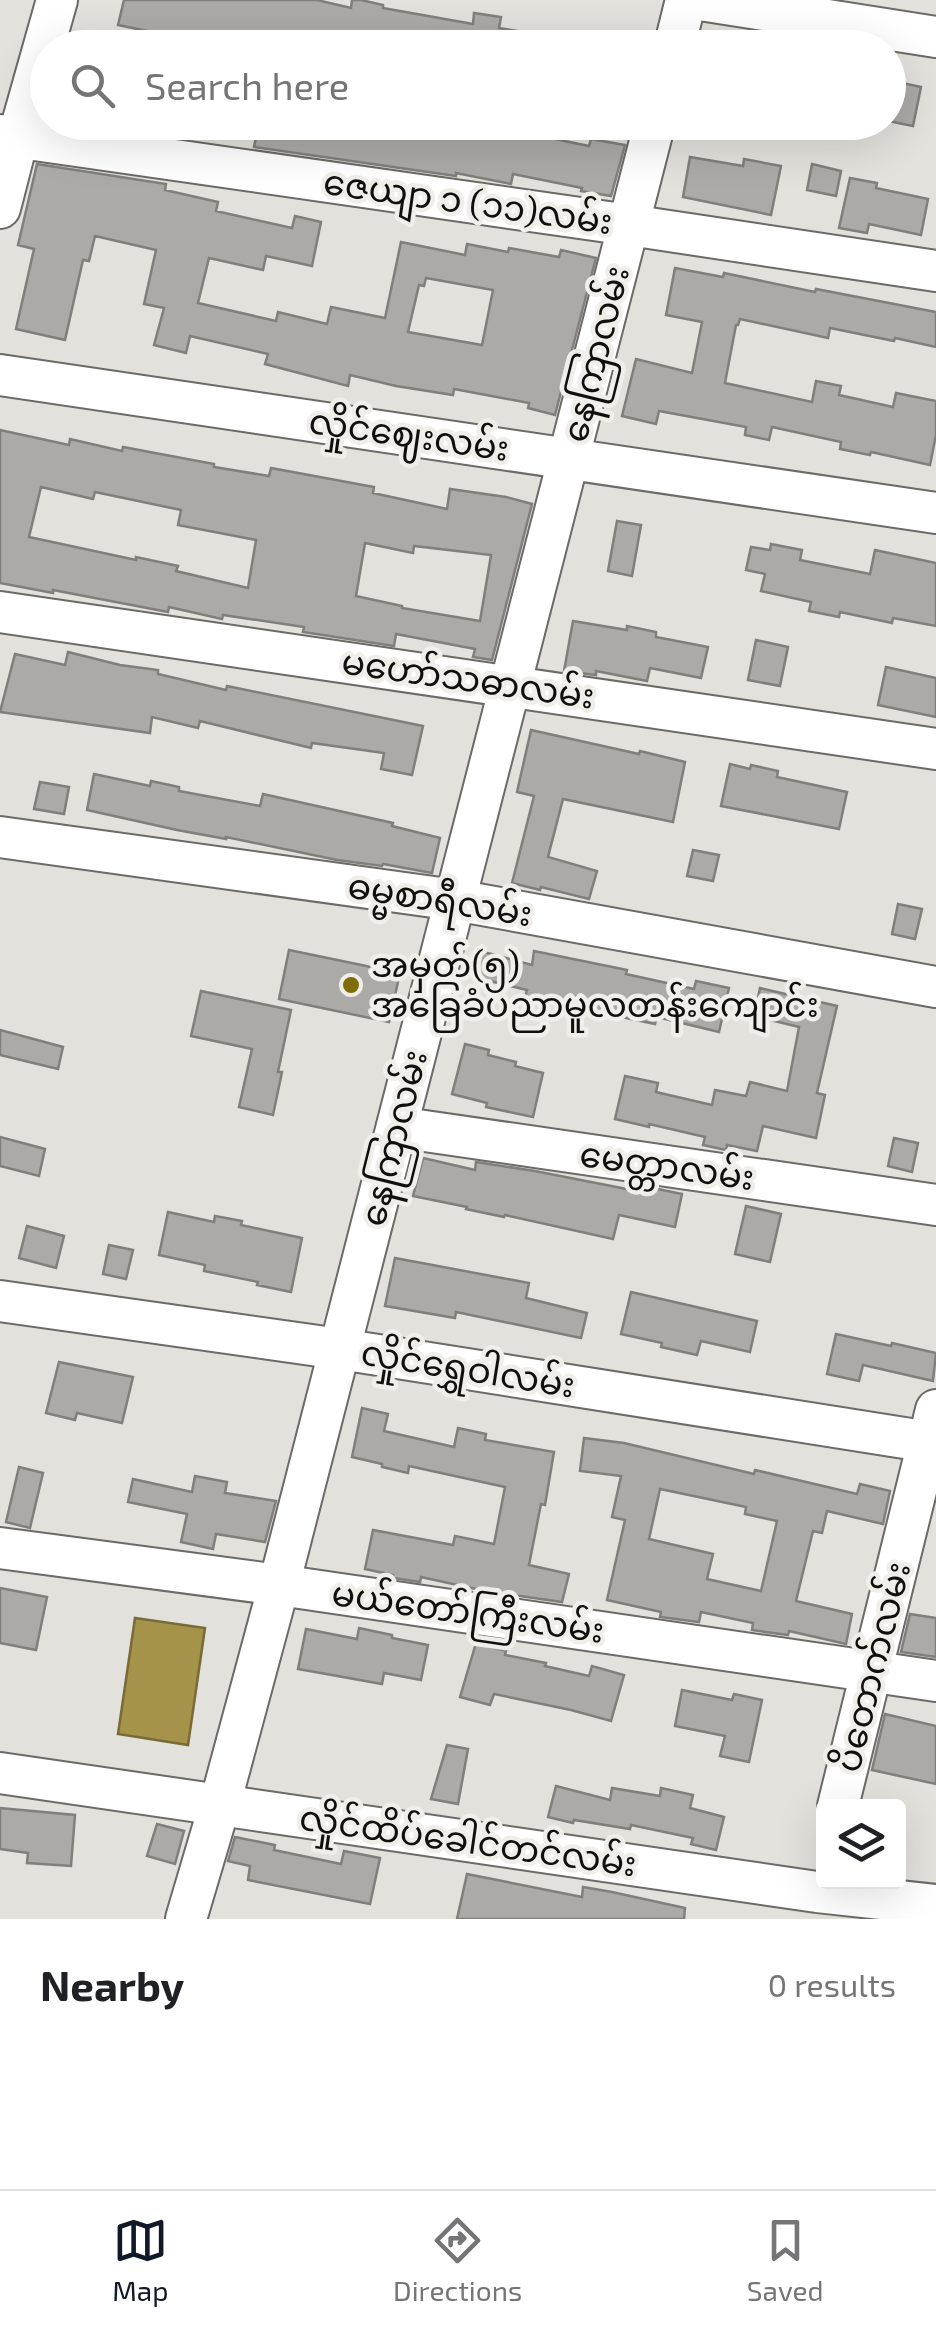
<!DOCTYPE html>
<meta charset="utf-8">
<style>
:root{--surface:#fff;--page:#f6f6f6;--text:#202124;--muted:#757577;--line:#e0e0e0;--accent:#111827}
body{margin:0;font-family:"Exo 2","Noto Sans Myanmar",sans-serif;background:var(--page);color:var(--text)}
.controls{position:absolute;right:30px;bottom:30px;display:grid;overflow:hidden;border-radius:10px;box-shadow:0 10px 40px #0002}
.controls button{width:90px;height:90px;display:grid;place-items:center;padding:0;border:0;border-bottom:2px solid var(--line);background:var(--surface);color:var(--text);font:50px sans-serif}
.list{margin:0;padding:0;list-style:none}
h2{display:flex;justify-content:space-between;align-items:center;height:130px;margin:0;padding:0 40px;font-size:42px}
h2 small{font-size:32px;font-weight:400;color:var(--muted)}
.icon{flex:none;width:55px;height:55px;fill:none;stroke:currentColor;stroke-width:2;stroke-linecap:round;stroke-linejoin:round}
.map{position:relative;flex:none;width:936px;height:1919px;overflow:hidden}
.search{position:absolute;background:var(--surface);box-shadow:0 10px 40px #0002;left:30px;right:30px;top:30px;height:110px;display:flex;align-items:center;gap:25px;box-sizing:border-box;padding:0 35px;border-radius:55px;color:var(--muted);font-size:38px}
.sheet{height:270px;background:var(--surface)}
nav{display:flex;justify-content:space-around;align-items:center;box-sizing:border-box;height:140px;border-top:2px solid var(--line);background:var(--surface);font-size:28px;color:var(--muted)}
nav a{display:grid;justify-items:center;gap:5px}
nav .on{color:var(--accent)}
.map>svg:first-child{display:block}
.water{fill:#a59349;stroke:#786b37;stroke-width:2.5}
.building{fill:#abaaa6;stroke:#807f7b;stroke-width:2.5;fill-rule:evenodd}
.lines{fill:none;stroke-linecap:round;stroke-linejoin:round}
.minor-casing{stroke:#6b6a66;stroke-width:44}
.minor{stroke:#fff;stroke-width:40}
.poi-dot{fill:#806c07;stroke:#efeee9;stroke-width:4}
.labels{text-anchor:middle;stroke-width:9;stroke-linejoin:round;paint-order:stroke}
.street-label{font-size:35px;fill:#100f0e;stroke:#efeee9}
.poi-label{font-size:35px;fill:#100f0e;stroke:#efeee9;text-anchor:start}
</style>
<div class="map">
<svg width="936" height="1919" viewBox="0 0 936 1919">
<rect width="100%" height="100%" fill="#e2e1dc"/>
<path class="water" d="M135 1618 205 1628 188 1745 118 1734Z"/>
<g class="building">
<path d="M124 0H317L351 8 352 0H361L383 5V8L473 24 474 13 501 17 499 28 536 34 535 48H295L263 40 261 48H195L180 44 181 38 118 25Z"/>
<path d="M888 80 921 87 913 126 888 121Z"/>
<path d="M259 122H459L490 127 491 123 522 129 521 132 589 146 591 139 625 145 611 196 581 191 582 188 513 174 511 184 456 173V176L254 147Z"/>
<path d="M690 157 743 166 744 159 781 166 771 215 683 197Z"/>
<path d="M37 164 166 184 165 190 218 202 216 211 292 228 295 216 321 222 312 266 266 256 263 270 209 258 198 303 276 321 278 312 327 324 331 307 385 318 401 242 465 255 467 244 508 252 509 248 559 257 561 250 596 258 555 415 528 408 529 403 454 389 453 395 396 386 350 375 348 386 265 364 268 354 190 336 186 353 154 345 164 308 144 304 156 250 95 236 89 261 83 260 65 340 16 329 34 249 18 245ZM426 278 493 290 482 345 408 332 419 285 424 286Z"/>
<path d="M812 164 841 171 836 196 807 190Z"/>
<path d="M850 178 877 183 876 188 928 199 921 235 869 224 867 233 839 228Z"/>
<path d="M675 268 723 277 724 273 815 292 816 289 936 312V347L895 338 894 341 830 328 828 338 740 319 738 325H736L725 383 812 402 816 381 841 386 839 395 893 407 896 393 936 401V435L930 465 871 452 870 455 840 449 841 442 772 427 769 440 745 435 746 427 659 411 656 424 622 416 636 359 692 373 702 322 666 315Z"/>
<path d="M0 430 69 445 70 439 122 451 123 447 214 464V467L269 476 271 468 374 487 373 493 447 509 450 489 506 497 532 504 492 660 473 657 475 649 396 634 394 646 303 632 304 627 223 615 222 619 169 607 168 612 53 590V593L0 583ZM41 487 93 499 95 492 181 510 178 525 256 540 248 588 176 571 178 566 136 557V560L29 537ZM365 543 413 553 414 546 491 555 480 621 402 608V606L356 596Z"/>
<path d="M617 521 641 525 632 576 608 571Z"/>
<path d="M771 544 802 550 800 560 870 574 875 550 936 563V626L893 618 892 623 840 612 839 617 809 611 811 602 761 591 765 574 746 570 751 547 770 550Z"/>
<path d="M573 621 627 630V626L656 632V637L708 647 701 678 650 668 647 681 596 671V675L564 671Z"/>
<path d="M756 640 788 647 780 686 748 680Z"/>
<path d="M68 652 120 665 158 670V674L226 690 227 686 423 726 412 775 381 769 384 753 312 743 311 748 200 721 198 728 152 717 150 733 0 712 15 654 65 665Z"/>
<path d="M886 667 936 678V717L878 705Z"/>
<path d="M531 730 639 754 640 751 685 762 673 822 563 799 548 857 597 871 589 899 541 887 540 890 512 883 534 796 517 792Z"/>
<path d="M730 764 750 769 751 765 778 771 777 777 847 792 839 829 721 806Z"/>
<path d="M94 774 150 786 151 781 179 787V791L260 806 263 794 393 823 392 826 440 838 432 873 383 864 382 866 337 860 226 837V839L177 830 87 810Z"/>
<path d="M40 782 69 787 64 814 34 809Z"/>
<path d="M693 850 719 855 713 881 687 876Z"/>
<path d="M898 904 922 909 915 939 892 934Z"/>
<path d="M289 950 400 973 389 1022 279 999Z"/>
<path d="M480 951 532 965 534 951 627 970 626 974 694 989 696 981 729 988 719 1032 657 1017 655 1024 525 997 527 990 473 977Z"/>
<path d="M760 988 837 1006 817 1093 825 1095 816 1138 763 1126 757 1151 727 1145 726 1150 703 1145 705 1137 649 1124V1127L615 1119 625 1076 658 1083 656 1092 712 1105 715 1090 746 1096 750 1082 787 1091 799 1027 754 1016Z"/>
<path d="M201 991 291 1010 278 1072H282L273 1115 239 1107 252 1049 191 1036Z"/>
<path d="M0 1030 63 1047 58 1069 0 1055Z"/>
<path d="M465 1044 489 1050 488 1055 516 1062 515 1066 543 1073 533 1117 486 1107 487 1103 452 1094Z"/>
<path d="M0 1137 45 1149 39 1176 0 1166Z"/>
<path d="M894 1138 918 1143 912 1172 888 1166Z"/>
<path d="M423 1158 475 1170 476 1162 535 1171 647 1193 648 1187 682 1194 675 1227 619 1215 613 1239 505 1215 504 1217 466 1209 467 1207 413 1196Z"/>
<path d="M746 1206 781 1214 770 1262 735 1254Z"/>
<path d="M168 1212 214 1222 215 1216 242 1221 241 1225 302 1238 291 1292 257 1285 258 1282 204 1271 205 1265 159 1255Z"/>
<path d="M27 1226 64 1236 56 1268 19 1258Z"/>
<path d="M109 1245 133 1250 126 1279 103 1274Z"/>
<path d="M395 1258 529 1283 526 1298 587 1313 581 1338 456 1312 455 1318 385 1306Z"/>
<path d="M631 1292 757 1321 750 1352 701 1341 697 1355 661 1347 662 1343 621 1334Z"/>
<path d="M836 1334 891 1346 892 1343 936 1353 933 1381 863 1365 859 1381 827 1374Z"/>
<path d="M59 1362 133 1377 122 1423 77 1413 75 1420 46 1413Z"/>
<path d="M362 1408 388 1414 384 1431 454 1447 458 1428 486 1434 485 1440 554 1452 545 1505 541 1504 529 1565 569 1574 562 1602 485 1591 421 1577 420 1582 393 1578V1575L365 1569 373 1530 453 1545 455 1536 494 1544 505 1487 409 1466 408 1473 382 1467V1464L352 1457Z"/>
<path d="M584 1438 624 1443 754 1474 755 1470 857 1494 860 1484 890 1491 883 1524 827 1511 822 1533 813 1531 796 1601 852 1614 846 1644 789 1631 788 1635 752 1630 753 1623 701 1612 699 1622 660 1617 661 1612 607 1600 625 1520 612 1517 621 1476 580 1471ZM660 1489 746 1507 745 1514 777 1521 761 1591 707 1579 713 1554 649 1539Z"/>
<path d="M19 1467 43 1473 30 1528 6 1522Z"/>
<path d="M195 1476 227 1482 225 1493 276 1501 265 1542 216 1534 213 1549 181 1542 187 1514 128 1502 133 1479 192 1492Z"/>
<path d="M0 1588 47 1597 36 1650 0 1643Z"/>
<path d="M910 1614 936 1618V1657L901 1652Z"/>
<path d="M359 1628 392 1635V1638L428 1645 421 1680 384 1673 382 1684 298 1669 306 1629 357 1639Z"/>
<path d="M476 1643 506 1651 505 1655 546 1663 545 1666 589 1676 592 1666 624 1675 611 1721 571 1710 494 1694 490 1705 460 1697Z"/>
<path d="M682 1690 732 1700 734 1694 762 1700 749 1762 720 1756 725 1736 675 1726Z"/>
<path d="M885 1714 936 1726V1784L872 1770Z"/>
<path d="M447 1745 468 1749 458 1804 431 1799Z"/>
<path d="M556 1786 610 1800 612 1788 660 1796 661 1788 693 1795 690 1808 724 1817 716 1850 691 1844 693 1838 631 1825 630 1829 574 1820 573 1823 548 1817Z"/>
<path d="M0 1808 75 1815 71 1866 27 1863 28 1853 0 1849Z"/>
<path d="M157 1824 184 1831 175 1864 147 1856Z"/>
<path d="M235 1837 275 1845 274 1850 341 1864 344 1851 380 1858 370 1904 248 1880 250 1866 228 1861Z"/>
<path d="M467 1874 582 1897 583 1887 612 1892 685 1908 684 1919H457Z"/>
</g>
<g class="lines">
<defs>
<g id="minor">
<path d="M700 0 936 37"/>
<path d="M674 48 686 0"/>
<path d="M0 135 629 225 936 271"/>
<path d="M0 208 18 138 57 0"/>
<path d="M0 375 936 513"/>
<path d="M0 612 936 749"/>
<path d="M0 837 455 900 936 987"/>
<path d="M397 1127 936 1205"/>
<path d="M0 1301 340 1349 936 1443"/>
<path d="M0 1548 279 1585 936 1681"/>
<path d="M0 1773 817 1892 936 1905"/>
<path d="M838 1806 936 1410"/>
<path d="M186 1919 220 1804 279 1585 655 122"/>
</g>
</defs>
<use href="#minor" class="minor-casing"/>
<use href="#minor" class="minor"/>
</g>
<circle class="poi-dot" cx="351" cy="985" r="10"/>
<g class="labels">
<g class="street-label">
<text transform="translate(468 202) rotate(8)" y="12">ဇေယျာ ၁ (၁၁)လမ်း</text>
<text transform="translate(596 354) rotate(-76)" y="12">နေကြာလမ်း</text>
<text transform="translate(409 435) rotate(8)" y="12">လှိုင်ဈေးလမ်း</text>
<text transform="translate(468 679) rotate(8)" y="12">မဟော်သဓာလမ်း</text>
<text transform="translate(440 900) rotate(9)" y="12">ဓမ္မစာရီလမ်း</text>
<text transform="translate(394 1138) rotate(-76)" y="12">နေကြာလမ်း</text>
<text transform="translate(667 1166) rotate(8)" y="12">မေတ္တာလမ်း</text>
<text transform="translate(468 1369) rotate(9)" y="12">လှိုင်ရွှေဝါလမ်း</text>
<text transform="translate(468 1612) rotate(8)" y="12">မယ်တော်ကြီးလမ်း</text>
<text transform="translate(873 1667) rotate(-76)" y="12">ပိတောက်လမ်း</text>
<text transform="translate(468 1841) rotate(8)" y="12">လှိုင်ထိပ်ခေါင်တင်လမ်း</text>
</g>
<g class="poi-label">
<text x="371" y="977">အမှတ်(၅)<tspan x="371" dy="40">အခြေခံပညာမူလတန်းကျောင်း</tspan></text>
</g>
</g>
</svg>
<div class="controls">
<button><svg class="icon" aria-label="layers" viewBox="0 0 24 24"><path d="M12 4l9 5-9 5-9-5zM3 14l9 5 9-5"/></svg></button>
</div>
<div class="search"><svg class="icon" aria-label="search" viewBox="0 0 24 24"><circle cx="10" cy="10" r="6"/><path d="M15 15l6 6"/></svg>Search here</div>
</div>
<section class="sheet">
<h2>Nearby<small>0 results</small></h2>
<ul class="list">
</ul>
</section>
<nav>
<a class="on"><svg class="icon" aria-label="map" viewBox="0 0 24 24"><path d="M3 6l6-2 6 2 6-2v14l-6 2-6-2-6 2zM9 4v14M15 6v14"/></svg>Map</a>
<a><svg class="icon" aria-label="directions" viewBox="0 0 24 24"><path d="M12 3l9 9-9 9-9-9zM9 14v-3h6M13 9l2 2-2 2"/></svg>Directions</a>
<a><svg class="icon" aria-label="saved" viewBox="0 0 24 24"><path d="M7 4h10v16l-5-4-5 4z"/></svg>Saved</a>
</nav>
